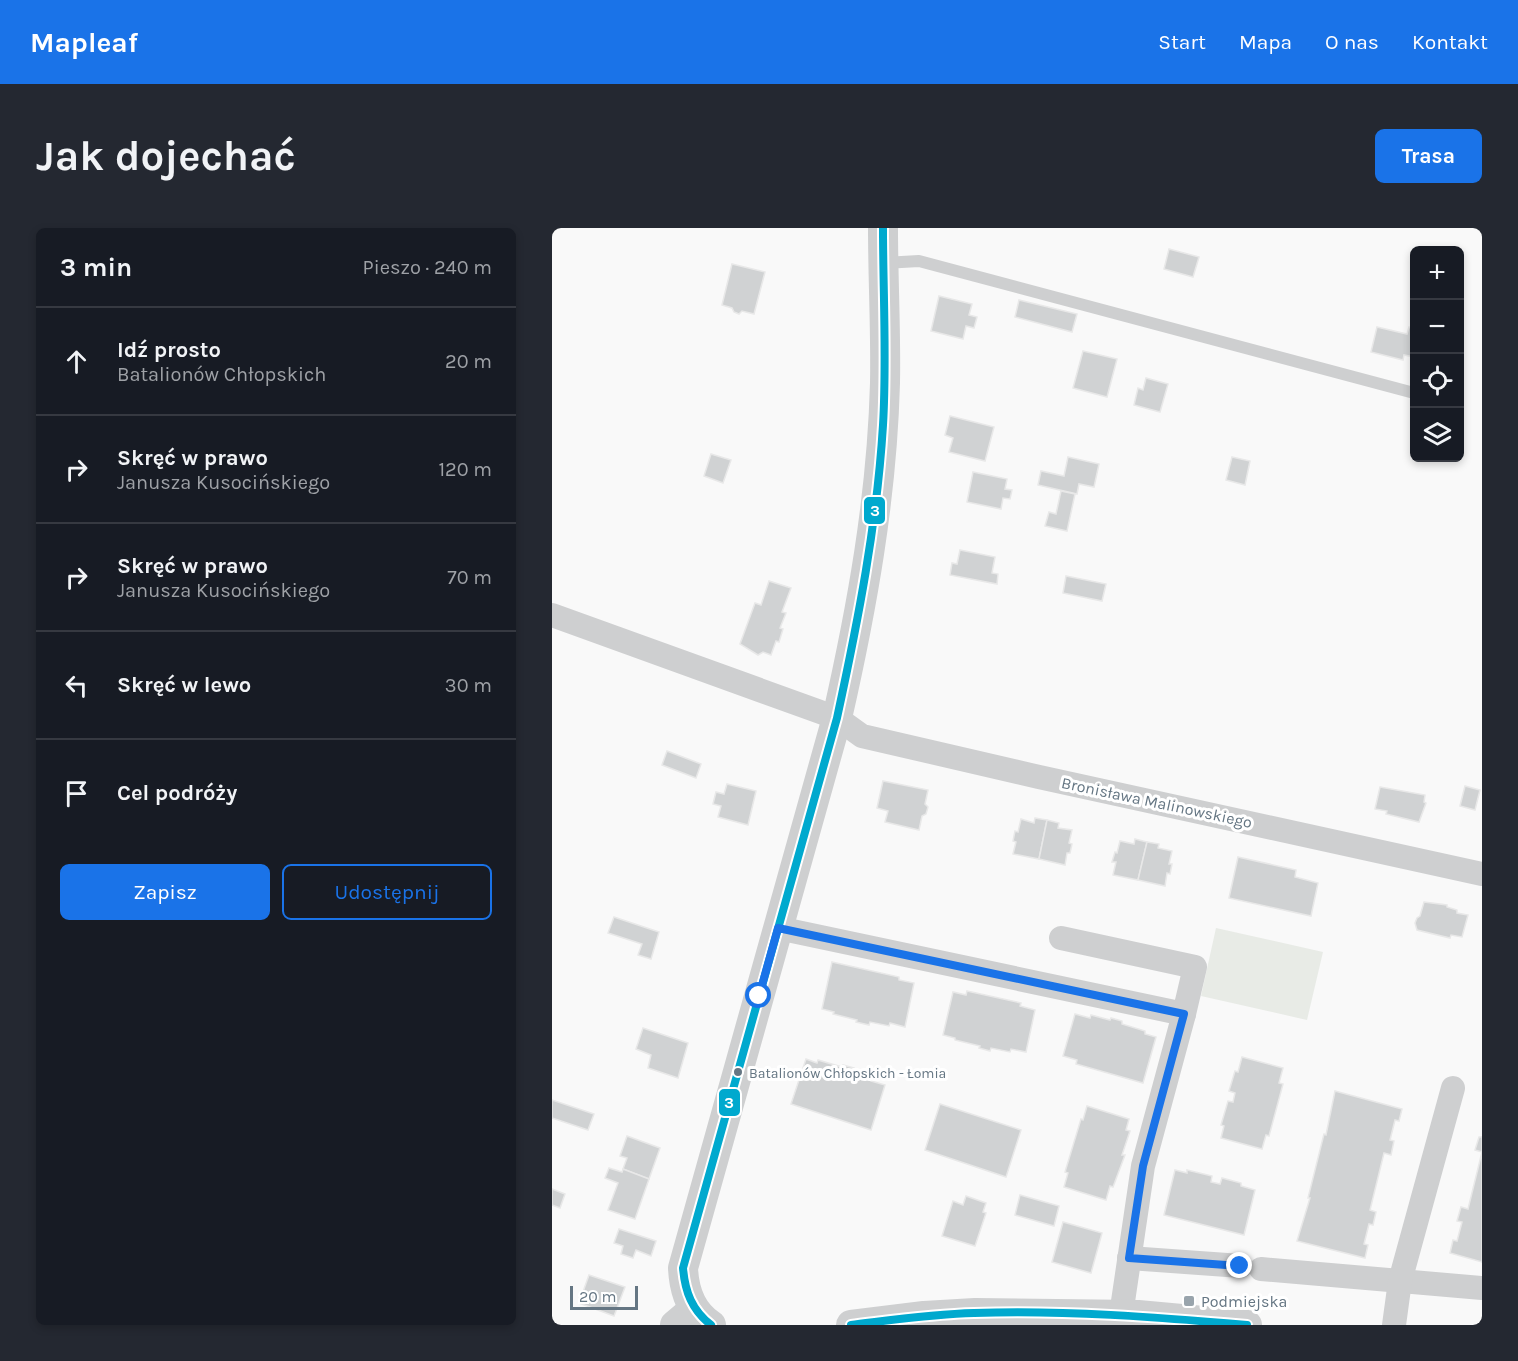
<!DOCTYPE html>
<html lang="pl">
<meta charset="utf-8">
<style>
:root{--surface:#171b24;--page:#242831;--text:#f1f3f6;--muted:#9ea1a6;--line:#363941;--accent:#1a73e8}
body{margin:0;font-family:Karla,sans-serif;background:var(--page);color:var(--text)}
.controls{position:absolute;right:18px;top:18px;display:grid;overflow:hidden;border-radius:9px;box-shadow:0 3px 9px #0003}
.controls button{width:54px;height:54px;display:grid;place-items:center;padding:0;border:0;border-bottom:2px solid var(--line);background:var(--surface);color:var(--text);font:30px sans-serif}
.scale{position:absolute;left:18px;bottom:15px;width:68px;box-sizing:border-box;padding-left:6px;border:3px solid #657683;border-top:0;font-size:16px;line-height:21px;white-space:nowrap;color:#657683;-webkit-text-stroke:4px #fff;paint-order:stroke}
.stop{position:absolute;width:18px;height:18px;margin:-14px;border:4px solid #1a73e8;border-radius:50%;background:#fff}
.stop.end{background:#1a73e8;border-color:#fff;box-shadow:0 2px 6px #0008}
.list{margin:0;padding:0;list-style:none}
h2{display:flex;justify-content:space-between;align-items:center;height:78px;margin:0;padding:0 24px;font-size:26px}
h2 small{font-size:20px;font-weight:400;color:var(--muted)}
.list li{display:grid;grid-template-columns:39px 1fr auto;gap:18px;align-items:center;box-sizing:border-box;height:108px;padding:0 24px;border-top:2px solid var(--line)}
.list b{display:block;font-size:22px;white-space:nowrap}
.list p{margin:0;font-size:20px;white-space:nowrap;color:var(--muted)}
.list em{font-size:20px;font-style:normal;color:var(--muted)}
.actions{display:flex;gap:12px;padding:18px 24px}
.actions a{flex:1;padding:14px 0;border:2px solid var(--accent);border-radius:9px;text-align:center;font-size:21px;color:var(--accent)}
.actions .main{background:var(--accent);color:#fff}
.icon{flex:none;width:33px;height:33px;fill:none;stroke:currentColor;stroke-width:2;stroke-linecap:round;stroke-linejoin:round}
.map{position:relative;flex:none;width:930px;height:1097px;overflow:hidden;border-radius:9px}
header{display:flex;align-items:center;gap:36px;box-sizing:border-box;height:84px;padding:0 30px;background:var(--accent);color:#fff}
header strong{font-size:28px}
nav{display:flex;gap:33px;margin-inline-start:auto;font-size:21px}
.intro{display:flex;align-items:center;justify-content:space-between;box-sizing:border-box;height:144px;padding:0 36px}
h1{margin:0;font-size:42px}
.button{padding:15px 27px;border-radius:9px;background:var(--accent);color:#fff;font-size:21px;font-weight:700}
main{display:flex;gap:36px;padding:0 36px}
aside{flex:1;background:var(--surface);border-radius:9px;box-shadow:0 3px 9px #0003}
.map>svg:first-child{display:block}
.green{fill:#e8ebe6}
.building{fill:#d0d2d3;stroke:#e8e8e8;stroke-width:1.5}
.lines{fill:none;stroke-linecap:round;stroke-linejoin:round}
.service{stroke:#cecfd0;stroke-width:12}
.minor{stroke:#cecfd0;stroke-width:24}
.tertiary{stroke:#cecfd0;stroke-width:30}
.bus-1-casing{stroke:#fff;stroke-width:12}
.bus-1{stroke:#00a9ce;stroke-width:8}
.route{stroke:#1a73e8;stroke-width:8}
.bus-dot{fill:#657683;stroke:#fff;stroke-width:2}
.poi-dot{fill:#99a4ac;stroke:#fff;stroke-width:2}
.labels{text-anchor:middle;stroke-width:6;stroke-linejoin:round;paint-order:stroke}
.bus-label{font-size:14px;fill:#657683;stroke:#fff;text-anchor:start}
.street-label{font-size:16px;fill:#657683;stroke:#fff}
.poi-label{font-size:16px;fill:#657683;stroke:#fff;text-anchor:start}
.line-badge{stroke:#fff;stroke-width:2}
.badge-label{font-size:16px;text-anchor:middle;font-weight:bold;fill:#fff}
</style>
<header>
<strong>Mapleaf</strong>
<nav><a>Start</a><a>Mapa</a><a>O nas</a><a>Kontakt</a></nav>
</header>
<div class="intro"><h1>Jak dojechać</h1><a class="button">Trasa</a></div>
<main>
<aside>
<h2>3 min<small>Pieszo · 240 m</small></h2>
<ul class="list">
<li><svg class="icon" aria-label="ahead" viewBox="0 0 24 24"><path d="M12 20V5M6 11l6-6 6 6"/></svg><div><b>Idź prosto</b><p>Batalionów Chłopskich</p></div><em>20 m</em></li>
<li><svg class="icon" aria-label="right" viewBox="0 0 24 24"><path d="M7 20v-9h11M14 6l5 5-5 5"/></svg><div><b>Skręć w prawo</b><p>Janusza Kusocińskiego</p></div><em>120 m</em></li>
<li><svg class="icon" aria-label="right" viewBox="0 0 24 24"><path d="M7 20v-9h11M14 6l5 5-5 5"/></svg><div><b>Skręć w prawo</b><p>Janusza Kusocińskiego</p></div><em>70 m</em></li>
<li><svg class="icon" aria-label="left" viewBox="0 0 24 24"><path d="M17 20v-9H6M10 6l-5 5 5 5"/></svg><div><b>Skręć w lewo</b></div><em>30 m</em></li>
<li><svg class="icon" aria-label="arrive" viewBox="0 0 24 24"><path d="M6 21V4h12l-3 4 3 4H6"/></svg><div><b>Cel podróży</b></div></li>
</ul>
<div class="actions"><a class="main">Zapisz</a><a>Udostępnij</a></div>
</aside>
<div class="map">
<svg width="930" height="1097" viewBox="0 0 930 1097">
<rect width="100%" height="100%" fill="#f9f9f9"/>
<path class="green" d="M664 700 771 724 755 792 649 768Z"/>
<g class="building">
<path d="M617 21 647 29 641 49 612 41Z"/>
<path d="M180 36 213 44 202 86 190 83 187 86 182 84 180 80 170 77Z"/>
<path d="M387 68 420 76 417 87 425 89 422 100 414 98 411 111 379 103Z"/>
<path d="M467 72 525 86 520 104 463 89Z"/>
<path d="M825 99 855 106 857 99 862 101V129L852 127 851 132 819 124Z"/>
<path d="M531 123 565 131 555 169 521 160Z"/>
<path d="M594 150 616 156 608 184 582 177 586 160 591 162Z"/>
<path d="M398 188 442 199 433 233 397 224 401 210 393 207Z"/>
<path d="M159 226 179 232 171 255 152 248Z"/>
<path d="M516 229 547 236 542 259 527 256 525 266 486 257 489 243 512 248Z"/>
<path d="M680 229 698 233 693 257 674 252Z"/>
<path d="M421 244 455 251 453 261 460 262 458 271 451 270 449 281 415 274Z"/>
<path d="M509 263 523 266 515 303 493 298 497 284 504 286Z"/>
<path d="M408 322 443 329 440 345 446 346 445 356 398 347 400 335 405 336Z"/>
<path d="M514 348 554 356 550 373 511 365Z"/>
<path d="M217 353 239 360 230 384 234 385 228 400 231 401 227 414 224 413 219 427 211 424 206 427 188 416 203 375 209 377Z"/>
<path d="M115 523 149 536 144 550 110 537Z"/>
<path d="M331 553 376 562 373 576 376 579 374 586 370 588 367 602 333 594 336 583 325 580Z"/>
<path d="M175 556 204 563 196 597 166 589 169 578 161 576 164 564 172 566Z"/>
<path d="M913 558 928 562 923 582 908 578Z"/>
<path d="M828 559 873 567 872 574 874 575 867 594 834 586 835 583 823 581Z"/>
<path d="M483 590 495 592 487 631 461 626 464 614 461 613 463 603 466 604 469 591 482 595Z"/>
<path d="M495 592 507 595 506 600 520 602 517 615 520 616 518 625H515L513 637 487 631Z"/>
<path d="M583 611 595 614 586 652 561 647 564 634H560L563 624 565 625 568 613 582 616Z"/>
<path d="M595 614 607 616 606 620 620 623 617 636H620L618 646 615 645 613 658 586 652Z"/>
<path d="M686 629 744 642 743 649 766 655 759 688 677 670Z"/>
<path d="M872 674 895 677V679L905 682V685L916 687 910 709 899 707 898 710 865 702 863 695 865 690 868 688Z"/>
<path d="M62 689 107 704 99 731 86 727 90 716 56 705Z"/>
<path d="M280 734 347 749V752L362 755 353 799 338 795 337 798 318 794 317 797 304 794 305 792 281 786 282 784 270 781Z"/>
<path d="M415 763 469 775 468 778 483 782 474 824 459 821 458 824 439 820 438 823 427 820 428 818 403 812V810L391 807 401 764 414 767Z"/>
<path d="M523 786 538 790 539 787 558 792 559 790 570 793V796L593 803V806L604 809 591 855 524 836 525 832 511 828Z"/>
<path d="M91 800 136 815 126 850 96 840 99 827 84 821Z"/>
<path d="M690 829 731 840 727 855 731 856 717 908 714 907 710 921 669 910 672 898 669 897 676 873 681 874 683 865 677 863 683 843 686 844Z"/>
<path d="M254 831 265 835 266 832 290 839 291 837 302 840 301 843 320 849 319 853 333 857 319 902 239 876Z"/>
<path d="M783 863 850 881 847 893 843 892 838 912 842 913 839 927 832 925 818 982 824 984 821 997 817 996 812 1016 816 1017 813 1030 745 1013 758 970H756L772 906 774 907Z"/>
<path d="M0 872 42 886 36 902 0 890Z"/>
<path d="M388 876 469 902 454 949 373 922Z"/>
<path d="M535 878 577 891 574 902 578 903 570 927H573L561 959 558 958 554 972 512 959 516 945 513 944 529 891 531 892Z"/>
<path d="M75 908 108 920 97 951 71 941 75 930 68 928Z"/>
<path d="M927 909H930V1034L898 1025 901 1012 905 1013 910 994 905 993 909 979 916 981 930 924 923 922Z"/>
<path d="M57 940 70 944 71 941 97 951 83 991 56 982 66 955 53 950Z"/>
<path d="M623 942 635 945V942L660 948 659 954 668 956 670 950 689 955V958L703 962 692 1007 612 987Z"/>
<path d="M0 961 13 966 8 980 0 977Z"/>
<path d="M468 967 507 978 502 998 463 987Z"/>
<path d="M414 968 434 975 431 984 434 985 423 1018 390 1008 401 973 411 977Z"/>
<path d="M511 994 550 1005 539 1045 500 1034Z"/>
<path d="M67 1001 104 1013 99 1028 84 1022 81 1030 69 1026 71 1018 62 1015Z"/>
<path d="M37 1047 73 1059 62 1088 27 1075Z"/>
</g>
<g class="lines">
<path class="service" d="M332 35 367 33 862 165"/>
<g class="minor">
<path d="M0 387 285 490 310 508 487 549 930 646"/>
<path d="M226 700 632 786 591 938 569 1087"/>
<path d="M509 710 643 739 632 786"/>
<path d="M577 1030 689 1038"/>
<path d="M709 1041 930 1060"/>
<path d="M842 1097 848 1053 901 860"/>
</g>
<g class="tertiary">
<path d="M123 1097 142 1081"/>
<path d="M159 1097C139 1084 132 1063 131 1040L285 490C310 380 330 269 333 155 334 104 331 52 331 0"/>
<path d="M299 1097 372 1088 423 1085 586 1087 695 1097"/>
</g>
<defs>
<g id="bus-1">
<path d="M159 1097C140 1082 133 1064 131 1040L285 490C306 393 325 296 331 197 335 131 331 66 331 0"/>
<path d="M299 1097C340 1092 380 1086 422 1085 513 1082 604 1089 695 1097"/>
</g>
</defs>
<use href="#bus-1" class="bus-1-casing"/>
<use href="#bus-1" class="bus-1"/>
</g>
<g class="lines">
<path class="route" d="M207 768 226 700 632 786 591 938 577 1030 688 1038"/>
</g>
<circle class="bus-dot" cx="186" cy="844" r="5"/>
<rect class="poi-dot" x="631" y="1067" width="12" height="12" rx="3"/>
<g class="labels">
<g class="bus-label">
<text x="197" y="850">Batalionów Chłopskich - Łomia</text>
</g>
<g class="street-label">
<text transform="translate(605 574) rotate(12)" y="6">Bronisława Malinowskiego</text>
</g>
<g class="poi-label">
<text x="649" y="1079">Podmiejska</text>
</g>
</g>
<g class="line-badge">
<rect x="311" y="268" width="23" height="29" rx="6" fill="#00a9ce"/>
<rect x="166" y="860" width="23" height="29" rx="6" fill="#00a9ce"/>
</g>
<g class="badge-label">
<text x="323" y="288">3</text>
<text x="177" y="880">3</text>
</g>
</svg>
<div class="controls">
<button>+</button>
<button>−</button>
<button><svg class="icon" aria-label="locate" viewBox="0 0 24 24"><circle cx="12" cy="12" r="6"/><path d="M12 2v4M12 18v4M2 12h4M18 12h4"/></svg></button>
<button><svg class="icon" aria-label="layers" viewBox="0 0 24 24"><path d="M12 4l9 5-9 5-9-5zM3 14l9 5 9-5"/></svg></button>
</div>
<div class="scale">20 m</div>
<div class="stop" style="left:207px;top:768px"></div>
<div class="stop end" style="left:688px;top:1038px"></div>
</div>
</main>
